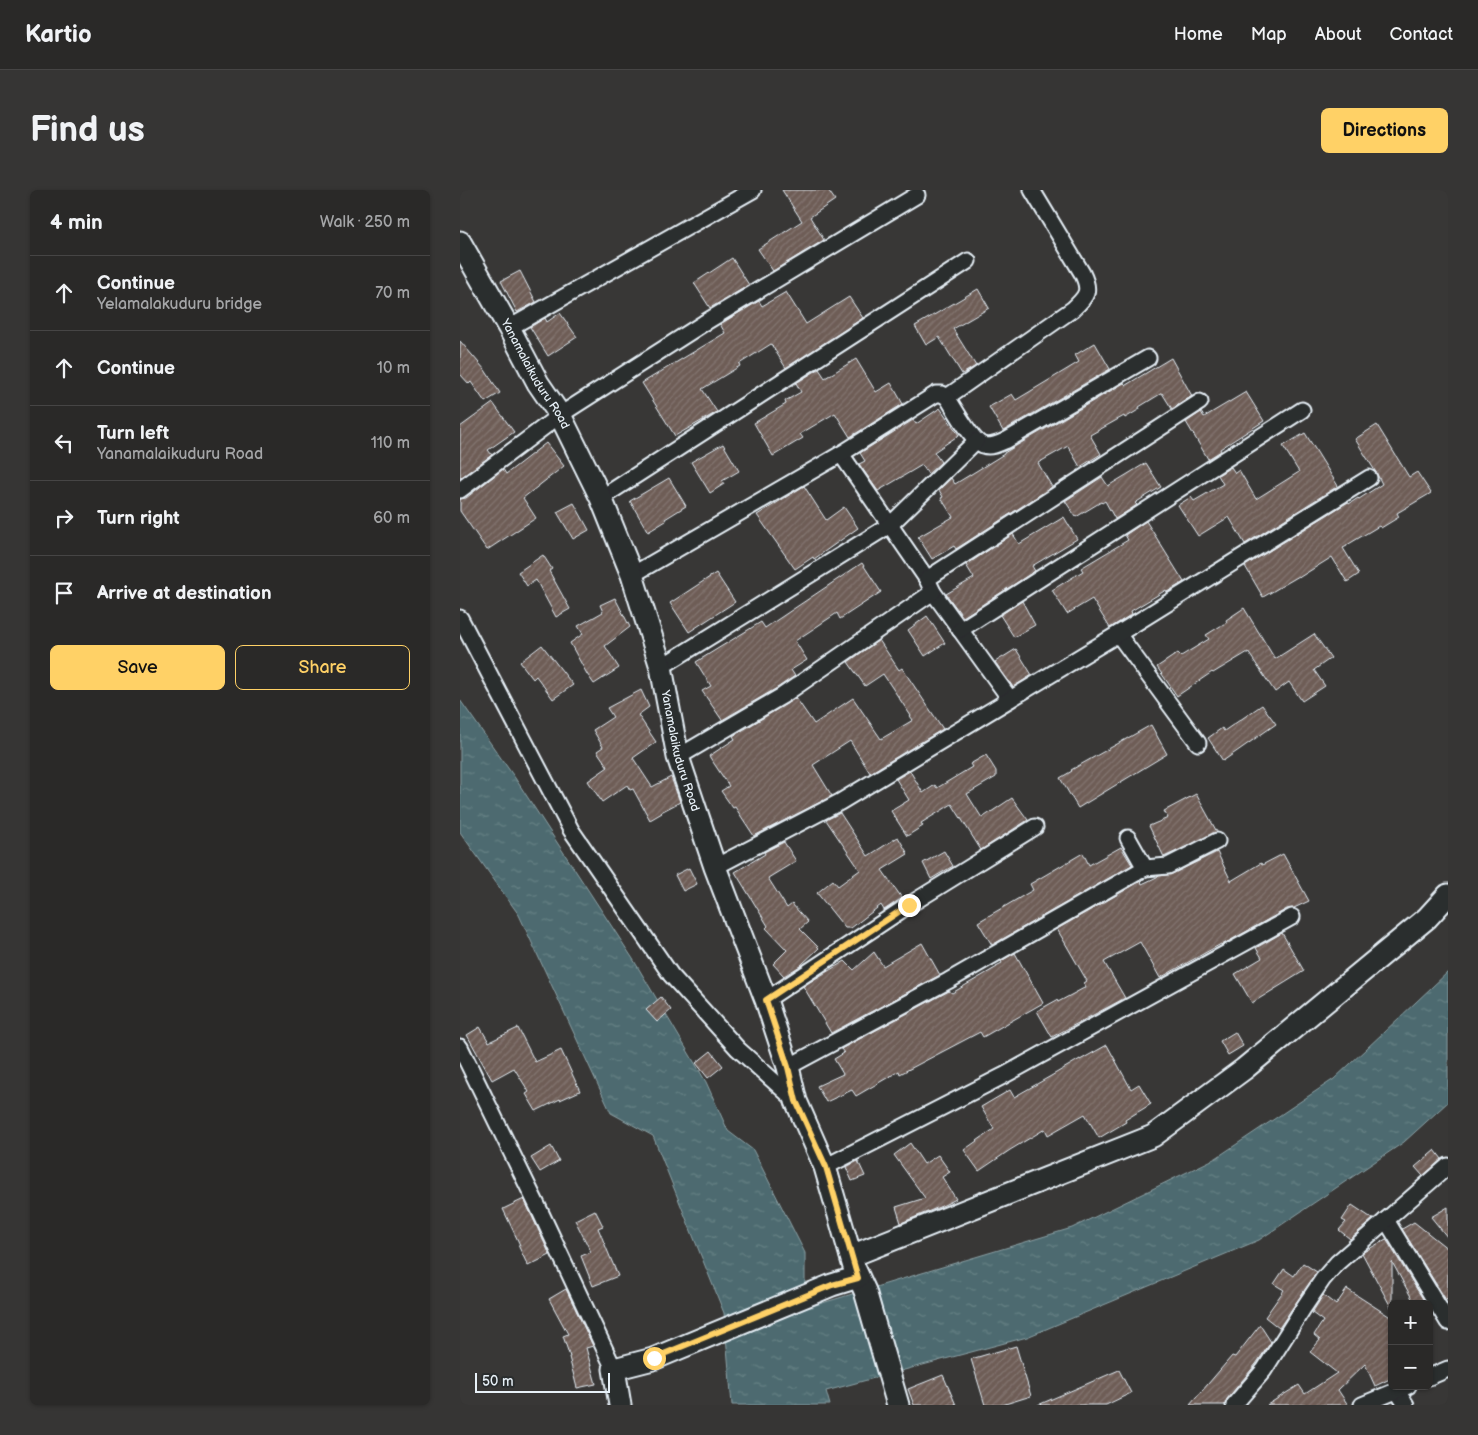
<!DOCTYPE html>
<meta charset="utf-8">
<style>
:root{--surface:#2a2928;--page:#363534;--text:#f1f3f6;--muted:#a5a6a8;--line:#464545;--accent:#ffd166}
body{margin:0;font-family:"Balsamiq Sans",sans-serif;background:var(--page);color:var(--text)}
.controls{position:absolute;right:15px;bottom:15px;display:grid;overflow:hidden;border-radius:8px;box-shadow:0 1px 4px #0004}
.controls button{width:45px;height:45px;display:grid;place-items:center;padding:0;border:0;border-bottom:1px solid var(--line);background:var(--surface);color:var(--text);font:25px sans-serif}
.scale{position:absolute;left:15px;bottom:12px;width:135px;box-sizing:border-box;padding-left:5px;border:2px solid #e8f1f8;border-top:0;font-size:14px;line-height:18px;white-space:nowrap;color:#e8f1f8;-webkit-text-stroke:4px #2a2d2e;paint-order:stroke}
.stop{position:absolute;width:15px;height:15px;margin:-11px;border:4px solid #ffd166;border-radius:50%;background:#fff}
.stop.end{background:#ffd166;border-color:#fff;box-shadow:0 1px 5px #0008}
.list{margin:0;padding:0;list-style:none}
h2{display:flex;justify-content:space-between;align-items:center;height:65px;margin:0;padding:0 20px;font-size:21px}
h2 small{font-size:16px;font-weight:400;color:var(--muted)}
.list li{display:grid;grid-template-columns:32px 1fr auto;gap:15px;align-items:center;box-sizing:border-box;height:75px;padding:0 20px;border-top:1px solid var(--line)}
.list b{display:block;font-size:19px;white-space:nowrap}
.list p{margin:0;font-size:16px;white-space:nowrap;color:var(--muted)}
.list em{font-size:16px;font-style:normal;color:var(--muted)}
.actions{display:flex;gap:10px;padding:15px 20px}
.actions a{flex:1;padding:11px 0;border:1px solid var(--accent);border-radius:8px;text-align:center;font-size:18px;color:var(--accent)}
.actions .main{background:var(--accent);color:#111}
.icon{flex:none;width:28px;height:28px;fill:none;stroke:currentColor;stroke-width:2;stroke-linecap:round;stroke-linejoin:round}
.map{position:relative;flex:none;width:988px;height:1215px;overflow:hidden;border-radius:8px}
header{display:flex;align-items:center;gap:30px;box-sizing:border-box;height:70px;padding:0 25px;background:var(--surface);border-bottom:1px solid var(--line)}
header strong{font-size:24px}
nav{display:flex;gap:28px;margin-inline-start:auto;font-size:18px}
.intro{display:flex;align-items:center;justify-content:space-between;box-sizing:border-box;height:120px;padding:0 30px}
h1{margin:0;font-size:35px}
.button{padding:12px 22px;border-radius:8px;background:var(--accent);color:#111;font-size:18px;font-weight:700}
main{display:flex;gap:30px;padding:0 30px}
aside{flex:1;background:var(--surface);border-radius:8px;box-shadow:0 1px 4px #0004}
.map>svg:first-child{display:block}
.water{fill:url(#water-ripples);stroke:#8ba1a6}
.building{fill:url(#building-hatch);stroke:#e8f1f8}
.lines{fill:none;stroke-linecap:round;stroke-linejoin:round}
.street-casing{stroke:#e8f1f8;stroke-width:19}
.secondary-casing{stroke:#e8f1f8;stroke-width:25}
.street{stroke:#2a2d2e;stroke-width:15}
.secondary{stroke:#2a2d2e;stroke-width:21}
.route{stroke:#ffd166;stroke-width:6}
.labels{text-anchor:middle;stroke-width:4;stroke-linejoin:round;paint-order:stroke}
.street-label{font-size:12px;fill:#e8f1f8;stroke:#2a2d2e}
</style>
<header>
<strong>Kartio</strong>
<nav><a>Home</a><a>Map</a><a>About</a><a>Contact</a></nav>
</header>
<div class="intro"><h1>Find us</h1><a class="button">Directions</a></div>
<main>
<aside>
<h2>4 min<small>Walk · 250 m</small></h2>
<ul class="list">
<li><svg class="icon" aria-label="ahead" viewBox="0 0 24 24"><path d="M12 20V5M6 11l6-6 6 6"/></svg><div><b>Continue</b><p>Yelamalakuduru bridge</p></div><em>70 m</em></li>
<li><svg class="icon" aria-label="ahead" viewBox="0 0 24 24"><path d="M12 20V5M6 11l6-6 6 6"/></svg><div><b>Continue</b></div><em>10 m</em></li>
<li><svg class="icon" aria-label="left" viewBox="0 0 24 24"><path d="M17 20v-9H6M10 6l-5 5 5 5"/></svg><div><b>Turn left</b><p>Yanamalaikuduru Road</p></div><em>110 m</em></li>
<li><svg class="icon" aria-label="right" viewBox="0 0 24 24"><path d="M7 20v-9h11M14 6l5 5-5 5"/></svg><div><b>Turn right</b></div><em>60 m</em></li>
<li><svg class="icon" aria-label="arrive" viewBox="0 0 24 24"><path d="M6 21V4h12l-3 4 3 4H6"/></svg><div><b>Arrive at destination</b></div></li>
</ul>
<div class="actions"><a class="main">Save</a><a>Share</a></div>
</aside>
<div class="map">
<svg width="988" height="1215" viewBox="0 0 988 1215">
<defs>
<pattern id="water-ripples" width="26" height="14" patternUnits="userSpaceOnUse" patternTransform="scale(1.25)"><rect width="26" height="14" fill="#4d6b70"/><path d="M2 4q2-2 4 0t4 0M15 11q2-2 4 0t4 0" fill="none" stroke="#678185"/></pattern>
<pattern id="building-hatch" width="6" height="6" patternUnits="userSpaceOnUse" patternTransform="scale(1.25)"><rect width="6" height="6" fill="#6e5d57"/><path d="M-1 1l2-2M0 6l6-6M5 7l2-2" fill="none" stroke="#837570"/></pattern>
</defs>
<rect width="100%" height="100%" fill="#383736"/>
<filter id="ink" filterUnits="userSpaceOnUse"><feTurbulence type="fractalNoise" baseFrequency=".02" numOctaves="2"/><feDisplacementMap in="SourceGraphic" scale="10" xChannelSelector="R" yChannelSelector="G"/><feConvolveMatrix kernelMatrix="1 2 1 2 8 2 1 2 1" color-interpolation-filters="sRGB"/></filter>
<g filter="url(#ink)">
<path class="water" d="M0 510 55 588 173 769 246 892 268 941 293 960 345 1063V1095L349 1117 612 1038 756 968 874 889 988 782V912L944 952 799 1050 567 1147 366 1201 370 1215H272L264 1123 193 946 151 923 59 725 0 642Z"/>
<g class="building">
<path d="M322 0H368L375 10 350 27 364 50 313 81 298 59 342 31Z"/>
<path d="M272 68 289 95 250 118 234 93Z"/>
<path d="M60 81 76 112 57 122 41 91Z"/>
<path d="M518 99 529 118 493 139 516 176 502 184 479 147 466 155 455 136Z"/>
<path d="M326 102 346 134 389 107 403 128 326 178 311 154 279 174 280 176 242 199 257 222 215 246 182 193 265 143 260 134 299 111 302 116Z"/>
<path d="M100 123 117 147 88 166 70 137 85 128 87 132Z"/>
<path d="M0 151 25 180 40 203 25 212 11 192 9 194 0 184Z"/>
<path d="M635 153 650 179 543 241 529 217 552 204 556 210 619 172 615 165Z"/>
<path d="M711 168 732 206 712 219 702 203 679 217 680 219 665 228 664 226 630 245 641 264 620 277 608 256 578 273 592 297 496 359 494 356 472 369 458 347 493 327 481 308 483 307 479 300 491 288 495 294 544 264V263L549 260 664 193 666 195Z"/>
<path d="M396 169 416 202 431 193 443 214 390 247 375 223 340 244 343 248 313 266 294 233 326 214 325 211 341 202 336 193 359 179 365 188Z"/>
<path d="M786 202 804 231 760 259 761 261 748 269 726 232 741 222 744 227Z"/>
<path d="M33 213 54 242 28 260 32 265 0 288V237Z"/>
<path d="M480 218 499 245 474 262 481 272 468 284 462 275 418 301 399 274 405 271 400 263 453 230 456 234Z"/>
<path d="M917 235 949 287 957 282 971 303 937 323 939 327 921 338 919 336 887 355V356L883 358 899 384 887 392 872 367 840 387 839 386 803 407 785 376 888 312 889 314 898 308 899 309 922 294 917 284 895 249Z"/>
<path d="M845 243 878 296 785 354 769 327 738 346 718 315 731 307 734 311 763 294 758 285 771 277 775 283 779 280 796 309 839 282 823 256Z"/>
<path d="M86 253 104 276 63 308 76 328 27 360 0 321V309L6 308 43 279 46 284Z"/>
<path d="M263 254 279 281 262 291 264 294 250 303 231 272Z"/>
<path d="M686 273 701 297 675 313 677 315 655 329 645 311 642 313 641 312 616 327 605 311 642 287 648 296Z"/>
<path d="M209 288 226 316 205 329 206 331 188 342 170 311Z"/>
<path d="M344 296 366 330 384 317 398 338 354 369 353 367 335 379 297 325Z"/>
<path d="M114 313 129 340 113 349 97 322Z"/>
<path d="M604 327 617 349 572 376 575 381 503 427 486 404 514 388 506 375 553 344 559 354Z"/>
<path d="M686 331 724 392 707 402 706 400 671 421 672 424 650 438 632 409 607 424 592 400 623 381 621 378 668 350 665 345Z"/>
<path d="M83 365 92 379 89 381 110 419 96 427 76 390 67 396 58 382Z"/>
<path d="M402 373 421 402 380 429 377 423 335 451 347 470 331 480 335 486 317 498 262 530 242 501 251 496 236 472 301 432 305 438Z"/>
<path d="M256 383 275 412 229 442 210 413Z"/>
<path d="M155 408 170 437 145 456 159 478 134 494 127 484 110 453 123 444 118 436 143 422 140 415Z"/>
<path d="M562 411 575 435 554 447 540 425Z"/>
<path d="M784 418 815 469 854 444 871 468 854 480 865 496 842 511 829 492 815 502 788 462 753 483 752 482 717 506 697 477 718 463 721 466 749 449 746 445 767 432 766 430Z"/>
<path d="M467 426 485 453 465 466 448 440Z"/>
<path d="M419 450 439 480 442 478 483 539 410 583 390 551 353 575 372 606 294 646 275 617 273 618 261 601 269 596 249 566 275 549 273 546 336 508 354 534 393 508 421 549 453 530 450 526H451L423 484 405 496 388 472Z"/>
<path d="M82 455 113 495 93 509 76 486 73 489 60 472Z"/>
<path d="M556 459 572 485 553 497 535 472Z"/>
<path d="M181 500 189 517 178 525 196 552 173 568 192 597 211 587 220 612 201 622 202 623 190 630 173 599 170 600 167 595 142 612 128 591 148 577 137 561 143 557 133 540 153 527 147 518Z"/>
<path d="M802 515 816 534 763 571 748 548 762 538 764 541Z"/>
<path d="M691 535 707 564 618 618 600 588 612 581 611 580Z"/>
<path d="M526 565 536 581V587L507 604 522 628 552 608 568 630 521 660 492 614 461 633 463 636 447 646 431 621 449 610 436 589 450 581 463 603 475 595 477 598 512 577 510 574Z"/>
<path d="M736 604 757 642 704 667 689 636 708 628 704 621Z"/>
<path d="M380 623 408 666 438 647 448 664 422 680 442 708 424 720 421 715 391 738H385L357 703 373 690 378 696 400 680 366 630Z"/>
<path d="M324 652 336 671 308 688 327 718 332 714 348 732 340 739 359 758 340 776 324 786 313 774 327 760 306 738 308 736 275 682 305 664 304 662Z"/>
<path d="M661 657 672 675 532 755 518 732 573 700 570 694 623 663 629 675Z"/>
<path d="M484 661 493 676 471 689 463 673Z"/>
<path d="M757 662 771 691 801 673 802 675 823 664 849 711 834 718 827 719 762 755 761 754 700 788 680 752 644 772 665 808 592 847 577 821 597 810 598 812 626 797 624 793 627 791 597 739 681 691 682 694 699 686 712 684Z"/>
<path d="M229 678 237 694 223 701 215 685Z"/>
<path d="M822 743 844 781 792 813 775 784 802 768 796 758Z"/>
<path d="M462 753 480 785 371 843 343 796 385 771 394 780 414 762 423 776Z"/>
<path d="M555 763 583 813 523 847 520 842 440 884 439 881 396 906 392 900 366 912 357 896 383 884 374 869 384 863 381 859 489 801 492 803 537 777 536 776 542 773 541 771Z"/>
<path d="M201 807 211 820 197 832 186 820Z"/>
<path d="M20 837 29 852 58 838 75 872 101 860 120 901 100 910V909L76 921 66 904 69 902 54 878 32 890 7 845Z"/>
<path d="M775 842 783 856 768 865 760 851Z"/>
<path d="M647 855 671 899 679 894 691 914 665 930 666 932 639 948 625 924 588 945 585 939 550 960 519 981 504 960 534 939 521 917 550 900 554 907 591 886 620 869V870Z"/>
<path d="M251 861 263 876 248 888 236 873Z"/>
<path d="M450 953 464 974 478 965 490 982 482 987 496 1009 484 1015 441 1033 436 1017 465 1008 434 965Z"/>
<path d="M91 956 99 971 80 982 71 968Z"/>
<path d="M975 960 982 969 963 986 955 977Z"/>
<path d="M398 971 405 986 392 991 386 977Z"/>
<path d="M64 1009 90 1065 68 1076 58 1055H60L43 1019Z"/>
<path d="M892 1015 913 1029 890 1049 879 1040 886 1032 882 1030Z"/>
<path d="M988 1017V1048L971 1027Z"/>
<path d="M135 1020 143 1036 138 1038 158 1086 133 1096 121 1066 131 1062 115 1030Z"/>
<path d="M954 1032 988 1059V1109L986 1110 942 1039Z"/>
<path d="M926 1049 966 1114H955L932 1072V1119L902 1063Z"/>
<path d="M843 1073 857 1082 819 1138 805 1127 824 1100 814 1094 824 1079 834 1086Z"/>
<path d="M106 1099 133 1156 126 1158 136 1194 117 1198 109 1167H110L103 1146 108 1144 89 1109Z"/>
<path d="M887 1099 932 1128V1188L915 1196 905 1174 878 1200 888 1215H807L839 1195 845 1204 877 1183 850 1162 860 1150 854 1145 863 1131 852 1123 863 1105 876 1115Z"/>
<path d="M800 1135 811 1152 796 1174 767 1209 765 1215H730L772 1166 775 1167Z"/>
<path d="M556 1156 571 1206 542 1215H525L511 1169Z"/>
<path d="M659 1180 671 1203 646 1215H578Z"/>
<path d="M483 1185 496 1215H454L448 1199Z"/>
</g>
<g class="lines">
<defs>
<g id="street">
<path d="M49 138 293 0"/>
<path d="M487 207 613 119C627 106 631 101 622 83L572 0"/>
<path d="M381 264 467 389 473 402 550 509"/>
<path d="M0 300 100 225 244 133 457 5"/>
<path d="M141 308 508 71"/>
<path d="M172 385 381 264 476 204H482L487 207C494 218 513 252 523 255 531 258 540 253 547 250L688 168"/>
<path d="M467 389 740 212"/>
<path d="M0 428 111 640 211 785 278 859 336 911"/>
<path d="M500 440 842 220"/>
<path d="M658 444 738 553"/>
<path d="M201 477 430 335 516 251"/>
<path d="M218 567 322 506 473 402"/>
<path d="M668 648 685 678"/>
<path d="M255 677 380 612 658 444 909 288"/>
<path d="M306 810 449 715 575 637"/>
<path d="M0 857 79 1019 154 1179"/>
<path d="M328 877 488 791 685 678 708 676 757 651"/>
<path d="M365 977 543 886 832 727"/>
<path d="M926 1030 988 1132"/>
<path d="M969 1187 988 1179"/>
<path d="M937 1201 946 1215"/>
<path d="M774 1215 804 1180 844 1117 863 1089 877 1073 988 976"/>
<path d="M902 1215 948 1196"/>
</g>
<g id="secondary">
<path id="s1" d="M0 52 49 138 78 193 100 225 141 308 172 385 201 477 218 567 255 677 306 810 328 877 336 911 365 977 394 1077 405 1101 438 1215"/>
<path d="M391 1066 693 946 784 879 967 728 988 705"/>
<path d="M160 1215 154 1179 193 1169 372 1095 398 1087"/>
</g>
</defs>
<use href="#street" class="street-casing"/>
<use href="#secondary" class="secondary-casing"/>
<use href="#street" class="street"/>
<use href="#secondary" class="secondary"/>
</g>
</g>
<g class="lines" filter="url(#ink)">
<path class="route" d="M194 1168 372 1095 398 1088 366 977 336 911 328 877 306 810 449 715"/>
</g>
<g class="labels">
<g class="street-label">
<text dy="4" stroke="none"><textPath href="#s1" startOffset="152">Yanamalaikuduru Road</textPath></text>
<text dy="4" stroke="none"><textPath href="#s1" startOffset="558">Yanamalaikuduru Road</textPath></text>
</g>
</g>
</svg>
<div class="controls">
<button>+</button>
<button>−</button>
</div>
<div class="scale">50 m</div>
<div class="stop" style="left:194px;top:1168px"></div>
<div class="stop end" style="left:449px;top:715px"></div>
</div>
</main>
